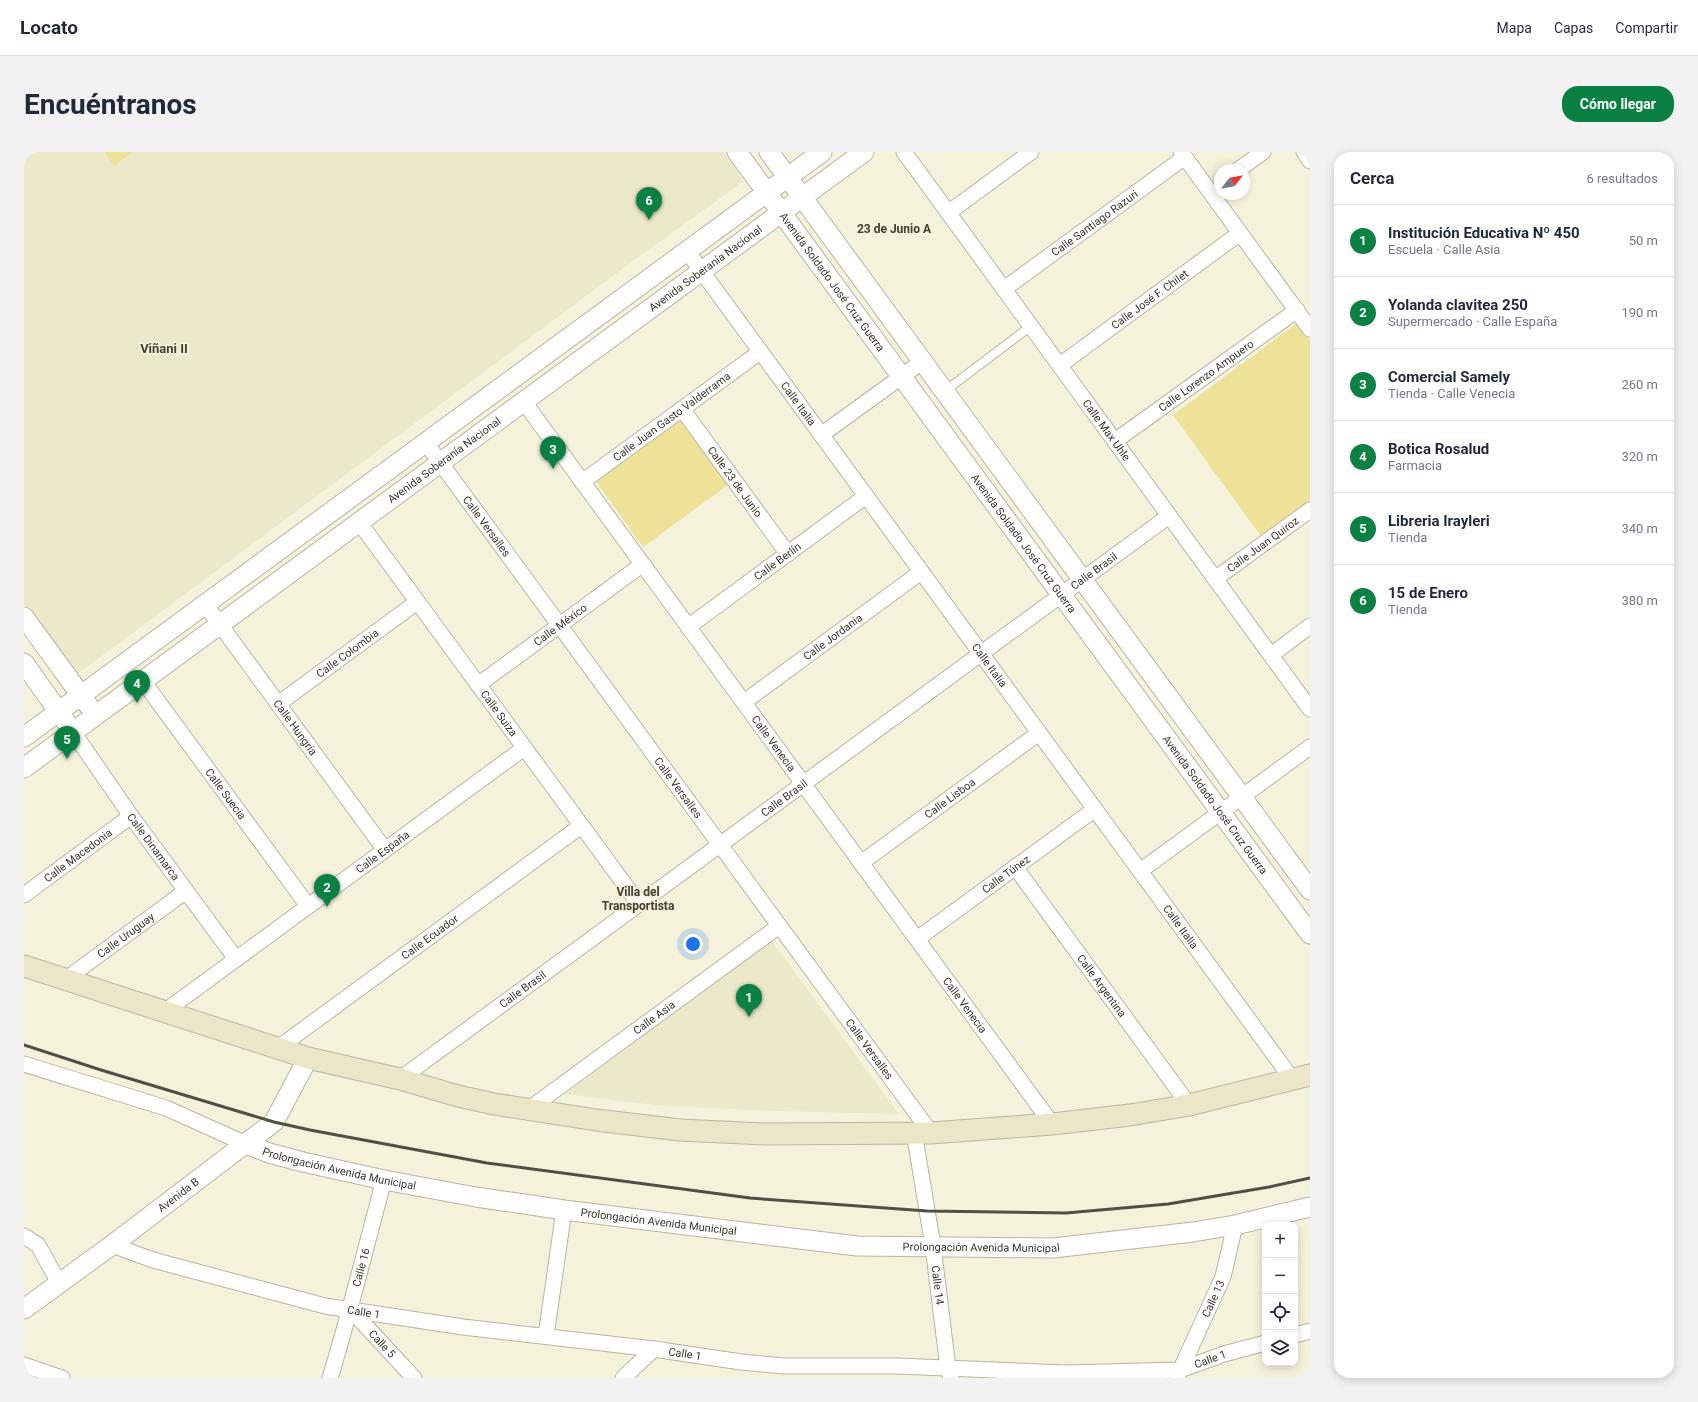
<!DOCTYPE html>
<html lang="es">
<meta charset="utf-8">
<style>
:root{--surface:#fff;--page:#f2f2f3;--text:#1f2937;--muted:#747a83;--line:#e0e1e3;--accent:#0b8043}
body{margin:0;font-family:Roboto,sans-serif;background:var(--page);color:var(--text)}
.controls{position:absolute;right:12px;bottom:12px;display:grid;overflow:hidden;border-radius:8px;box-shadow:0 2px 10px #0003}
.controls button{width:36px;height:36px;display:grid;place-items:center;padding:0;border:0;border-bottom:1px solid var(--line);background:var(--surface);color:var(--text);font:20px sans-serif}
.compass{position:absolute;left:1190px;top:12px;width:36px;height:36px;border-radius:50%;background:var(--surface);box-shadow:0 2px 10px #0003;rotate:59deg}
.you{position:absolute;left:669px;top:792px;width:14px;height:14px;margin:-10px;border:3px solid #fff;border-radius:50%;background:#1a73e8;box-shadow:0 0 0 6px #1a73e833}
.badge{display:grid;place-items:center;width:26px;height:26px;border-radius:50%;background:var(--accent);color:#fff;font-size:13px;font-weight:700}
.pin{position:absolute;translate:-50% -33px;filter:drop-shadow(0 1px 2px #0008)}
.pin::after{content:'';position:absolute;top:21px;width:14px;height:12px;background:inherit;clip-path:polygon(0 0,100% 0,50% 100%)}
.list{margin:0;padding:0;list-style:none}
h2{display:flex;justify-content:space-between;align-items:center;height:52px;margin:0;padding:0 16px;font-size:17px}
h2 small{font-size:13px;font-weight:400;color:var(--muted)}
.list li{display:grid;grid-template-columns:26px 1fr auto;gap:12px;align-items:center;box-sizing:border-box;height:72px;padding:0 16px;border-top:1px solid var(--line)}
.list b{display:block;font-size:15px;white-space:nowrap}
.list p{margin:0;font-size:13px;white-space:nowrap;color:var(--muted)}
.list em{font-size:13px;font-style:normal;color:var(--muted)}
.icon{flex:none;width:22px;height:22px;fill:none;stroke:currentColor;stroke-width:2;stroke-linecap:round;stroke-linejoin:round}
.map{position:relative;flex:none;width:1286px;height:1226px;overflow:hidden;border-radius:16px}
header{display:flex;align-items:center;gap:24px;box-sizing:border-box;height:56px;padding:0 20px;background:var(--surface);border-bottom:1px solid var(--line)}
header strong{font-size:19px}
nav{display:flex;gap:22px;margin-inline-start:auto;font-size:14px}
.intro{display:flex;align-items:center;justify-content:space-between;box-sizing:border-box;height:96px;padding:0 24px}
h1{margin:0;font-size:28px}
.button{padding:10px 18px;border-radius:16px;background:var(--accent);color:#fff;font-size:14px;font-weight:700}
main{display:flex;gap:24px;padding:0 24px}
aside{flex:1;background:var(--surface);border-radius:16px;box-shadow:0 2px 10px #0003}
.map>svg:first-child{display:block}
.built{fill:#ece8ca}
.green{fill:#ede298}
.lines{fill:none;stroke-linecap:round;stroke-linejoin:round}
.service-casing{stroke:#b8b5a0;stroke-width:10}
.minor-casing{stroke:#b8b5a0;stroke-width:17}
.tertiary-casing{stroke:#b8b5a0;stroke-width:21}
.secondary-casing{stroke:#b8b5a0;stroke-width:23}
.service{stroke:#fff;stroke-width:8}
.minor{stroke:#fff;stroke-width:15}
.tertiary{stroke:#fff;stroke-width:19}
.secondary{stroke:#ebe6c8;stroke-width:21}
.rail{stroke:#504f44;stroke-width:3}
.labels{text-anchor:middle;stroke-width:3.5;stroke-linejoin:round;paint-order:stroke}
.street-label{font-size:11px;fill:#38372e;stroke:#f5f2dc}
.neighbourhood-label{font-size:12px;font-weight:bold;fill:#43402e;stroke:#f5f2dc}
.quarter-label{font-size:13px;font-weight:bold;fill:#43402e;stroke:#f5f2dc}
</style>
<header>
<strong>Locato</strong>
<nav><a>Mapa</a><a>Capas</a><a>Compartir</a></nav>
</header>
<div class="intro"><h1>Encuéntranos</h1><a class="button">Cómo llegar</a></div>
<main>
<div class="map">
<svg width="1286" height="1226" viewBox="0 0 1286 1226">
<rect width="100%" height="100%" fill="#f5f2dc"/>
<g class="built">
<path d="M0 0H699L720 29 613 106 52 523 0 452Z"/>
<path d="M748 789 875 962 751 959 631 953 541 942Z"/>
</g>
<g class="green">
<path d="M80 0H109L90 14Z"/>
<path d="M1273 171 1286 189V349L1236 383 1149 263Z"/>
<path d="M658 268 704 333 619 395 571 328Z"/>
</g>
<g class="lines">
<defs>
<path id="service" d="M921 239 1007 174"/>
<g id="minor">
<path id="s1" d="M880 0 1286 557"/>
<path d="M1157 0 1286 177"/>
<path d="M1280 0 1286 9"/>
<path d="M1214 18 1239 0"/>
<path d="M924 61 1007 0"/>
<path id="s2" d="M663 99 1268 927"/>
<path id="s3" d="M980 137 1161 5"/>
<path id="s4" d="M1036 213 1216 81"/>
<path id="s5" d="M500 250 1028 972"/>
<path id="s6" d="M658 257 764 402"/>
<path d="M797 283 899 209"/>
<path id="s7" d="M1091 289 1273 158"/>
<path id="s8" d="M402 291 907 981"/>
<path id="s9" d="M558 330 736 200"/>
<path id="s10" d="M335 370 615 752"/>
<path id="s11" d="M1191 427 1286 358"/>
<path id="s12" d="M181 452 361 698"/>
<path id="s13" d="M664 475 842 344"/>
<path d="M1247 503 1286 474"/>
<path id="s14" d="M119 529 284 754"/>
<path id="s15" d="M454 533 619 412"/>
<path id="s16" d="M720 550 897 420"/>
<path id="s17" d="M254 552 393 450"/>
<path id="s18" d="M49 580 107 664 212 807"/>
<path id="s19" d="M837 711 1015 581"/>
<path id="s20" d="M991 715 1165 953"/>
<path d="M1116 719 1286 595"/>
<path id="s21" d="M0 743 107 664"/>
<path id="s22" d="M893 787 1071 657"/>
<path id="s23" d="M42 827 162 739"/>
<path id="s24" d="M140 860 500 596"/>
<path id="s25" d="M254 896 557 674"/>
<path d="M0 912 142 956 220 991"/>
<path id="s26" d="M376 927 1145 364"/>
<path id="s27" d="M505 957 755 774"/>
<path id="s28" d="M890 980 909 1094 924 1216 927 1226"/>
<path d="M0 1084 14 1093 35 1131"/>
<path id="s29" d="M88 1093 129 1108 301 1154 439 1175 630 1197 717 1210 760 1214H874L1041 1221 1156 1218 1200 1202 1241 1191"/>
<path id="s30" d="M327 1158 390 1226"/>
<path d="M1271 1183 1286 1179"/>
<path d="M522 1184 540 1058"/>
<path d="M0 1213 38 1226"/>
<path id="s31" d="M1154 1223 1199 1125 1211 1073"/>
<path id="s32" d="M306 1226C326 1161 342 1094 360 1028"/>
<path d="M599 1226 630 1197"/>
</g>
<g id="tertiary">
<path id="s33" d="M713 0 1286 782"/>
<path d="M745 0 1286 738"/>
<path d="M0 465 64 553"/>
<path d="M0 511 42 570"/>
<path d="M0 585 798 0"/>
<path id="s34" d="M0 616 840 0"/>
<path id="s35" d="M220 991 245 1001 279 1010 360 1028 452 1045 540 1058 833 1094 1029 1096 1169 1080 1211 1073 1286 1055"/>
<path id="s36" d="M0 1157 88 1093 250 970 284 906"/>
</g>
<path id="secondary" d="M0 814 284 906 376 927 434 944 470 952 572 968 656 978 742 982 907 981 1028 972 1106 963 1165 953 1286 923"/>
</defs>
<use href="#service" class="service-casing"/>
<use href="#minor" class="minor-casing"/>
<use href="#tertiary" class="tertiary-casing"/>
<use href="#secondary" class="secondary-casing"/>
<use href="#service" class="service"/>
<use href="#minor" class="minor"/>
<use href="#tertiary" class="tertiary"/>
<use href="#secondary" class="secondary"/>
<path class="rail" d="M0 893 77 918 250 970 286 978 463 1011 726 1046 903 1059 1042 1061 1144 1052 1245 1035 1286 1026"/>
</g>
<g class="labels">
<g class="street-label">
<text dy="4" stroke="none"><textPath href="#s3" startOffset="112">Calle Santiago Razuri</textPath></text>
<text dy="4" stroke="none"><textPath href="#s34" startOffset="845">Avenida Soberanía Nacional</textPath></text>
<text dy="4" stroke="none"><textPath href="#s33" startOffset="161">Avenida Soldado José Cruz Guerra</textPath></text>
<text dy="4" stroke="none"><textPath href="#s4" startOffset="111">Calle José F. Chilet</textPath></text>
<text dy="4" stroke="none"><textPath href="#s7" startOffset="112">Calle Lorenzo Ampuero</textPath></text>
<text dy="4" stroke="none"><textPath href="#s2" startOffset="189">Calle Italia</textPath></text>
<text dy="4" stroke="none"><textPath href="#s9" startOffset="111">Calle Juan Gasto Valderrama</textPath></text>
<text dy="4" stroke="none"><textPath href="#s1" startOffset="344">Calle Max Uhle</textPath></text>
<text dy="4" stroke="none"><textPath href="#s34" startOffset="521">Avenida Soberanía Nacional</textPath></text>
<text dy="4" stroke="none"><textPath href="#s6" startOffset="90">Calle 23 de Junio</textPath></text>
<text dy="4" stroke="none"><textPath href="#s8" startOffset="103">Calle Versalles</textPath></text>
<text dy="4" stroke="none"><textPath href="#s33" startOffset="485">Avenida Soldado José Cruz Guerra</textPath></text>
<text dy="4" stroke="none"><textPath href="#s11" startOffset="59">Calle Juan Quiroz</textPath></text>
<text dy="4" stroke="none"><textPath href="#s13" startOffset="111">Calle Berlín</textPath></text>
<text dy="4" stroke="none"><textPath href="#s26" startOffset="860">Calle Brasil</textPath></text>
<text dy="4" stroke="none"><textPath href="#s15" startOffset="102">Calle México</textPath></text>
<text dy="4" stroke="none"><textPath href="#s16" startOffset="110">Calle Jordania</textPath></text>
<text dy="4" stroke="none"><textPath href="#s17" startOffset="86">Calle Colombia</textPath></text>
<text dy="4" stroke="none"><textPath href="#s2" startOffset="513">Calle Italia</textPath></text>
<text dy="4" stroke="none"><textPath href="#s10" startOffset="237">Calle Suiza</textPath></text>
<text dy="4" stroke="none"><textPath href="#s12" startOffset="153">Calle Hungría</textPath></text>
<text dy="4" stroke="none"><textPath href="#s5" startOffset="423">Calle Venecia</textPath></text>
<text dy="4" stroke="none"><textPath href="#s8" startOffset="427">Calle Versalles</textPath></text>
<text dy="4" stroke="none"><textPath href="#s14" startOffset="140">Calle Suecia</textPath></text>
<text dy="4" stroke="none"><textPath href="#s26" startOffset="476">Calle Brasil</textPath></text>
<text dy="4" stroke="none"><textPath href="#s19" startOffset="110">Calle Lisboa</textPath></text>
<text dy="4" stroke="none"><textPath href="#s33" startOffset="809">Avenida Soldado José Cruz Guerra</textPath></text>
<text dy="4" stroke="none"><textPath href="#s18" startOffset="140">Calle Dinamarca</textPath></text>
<text dy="4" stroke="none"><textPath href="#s24" startOffset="271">Calle España</textPath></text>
<text dy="4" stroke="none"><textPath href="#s21" startOffset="67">Calle Macedonia</textPath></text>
<text dy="4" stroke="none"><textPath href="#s22" startOffset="110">Calle Túnez</textPath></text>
<text dy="4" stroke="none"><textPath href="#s2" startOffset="837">Calle Italia</textPath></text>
<text dy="4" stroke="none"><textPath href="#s23" startOffset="74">Calle Uruguay</textPath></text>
<text dy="4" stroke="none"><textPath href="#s25" startOffset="188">Calle Ecuador</textPath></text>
<text dy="4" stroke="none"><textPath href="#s20" startOffset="147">Calle Argentina</textPath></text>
<text dy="4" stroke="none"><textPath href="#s26" startOffset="152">Calle Brasil</textPath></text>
<text dy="4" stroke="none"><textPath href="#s5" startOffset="747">Calle Venecia</textPath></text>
<text dy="4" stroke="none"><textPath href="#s27" startOffset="155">Calle Asia</textPath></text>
<text dy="4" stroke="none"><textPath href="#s8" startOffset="751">Calle Versalles</textPath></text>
<text dy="4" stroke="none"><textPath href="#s35" startOffset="99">Prolongación Avenida Municipal</textPath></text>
<text dy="4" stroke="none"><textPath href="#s36" startOffset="192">Avenida B</textPath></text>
<text dy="4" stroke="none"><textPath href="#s35" startOffset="423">Prolongación Avenida Municipal</textPath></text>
<text dy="4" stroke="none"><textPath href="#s35" startOffset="747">Prolongación Avenida Municipal</textPath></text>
<text dy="4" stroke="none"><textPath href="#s32" startOffset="115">Calle 16</textPath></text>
<text dy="4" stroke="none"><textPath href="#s28" startOffset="155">Calle 14</textPath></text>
<text dy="4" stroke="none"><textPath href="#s31" startOffset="84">Calle 13</textPath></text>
<text dy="4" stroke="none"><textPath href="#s29" startOffset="261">Calle 1</textPath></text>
<text dy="4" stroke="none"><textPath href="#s30" startOffset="46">Calle 5</textPath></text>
<text dy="4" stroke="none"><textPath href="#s29" startOffset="585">Calle 1</textPath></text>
<text dy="4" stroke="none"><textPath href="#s29" startOffset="1113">Calle 1</textPath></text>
</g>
<g class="neighbourhood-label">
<text x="870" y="81">23 de Junio A</text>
<text x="614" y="744">Villa del<tspan x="614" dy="14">Transportista</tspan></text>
</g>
<g class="quarter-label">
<text x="140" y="201">Viñani II</text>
</g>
</g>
</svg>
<div class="controls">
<button>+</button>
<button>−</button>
<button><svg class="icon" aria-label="locate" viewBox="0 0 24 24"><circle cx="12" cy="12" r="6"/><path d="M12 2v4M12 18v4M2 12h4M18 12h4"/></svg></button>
<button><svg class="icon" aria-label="layers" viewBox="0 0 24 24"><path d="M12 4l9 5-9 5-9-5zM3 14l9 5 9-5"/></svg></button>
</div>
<svg class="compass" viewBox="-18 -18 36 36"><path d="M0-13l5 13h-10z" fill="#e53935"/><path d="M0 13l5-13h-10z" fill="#747a83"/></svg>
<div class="you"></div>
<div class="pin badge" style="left:725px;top:865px">1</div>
<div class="pin badge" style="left:303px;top:755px">2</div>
<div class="pin badge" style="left:529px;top:317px">3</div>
<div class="pin badge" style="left:113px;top:551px">4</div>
<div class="pin badge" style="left:43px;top:607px">5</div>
<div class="pin badge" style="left:625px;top:68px">6</div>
</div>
<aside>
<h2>Cerca<small>6 resultados</small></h2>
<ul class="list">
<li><span class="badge">1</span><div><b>Institución Educativa Nº 450</b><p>Escuela · Calle Asia</p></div><em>50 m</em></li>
<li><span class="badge">2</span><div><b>Yolanda clavitea 250</b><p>Supermercado · Calle España</p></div><em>190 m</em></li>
<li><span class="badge">3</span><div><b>Comercial Samely</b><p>Tienda · Calle Venecia</p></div><em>260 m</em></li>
<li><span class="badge">4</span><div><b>Botica Rosalud</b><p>Farmacia</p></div><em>320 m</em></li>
<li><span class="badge">5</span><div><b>Libreria Irayleri</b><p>Tienda</p></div><em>340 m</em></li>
<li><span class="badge">6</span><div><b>15 de Enero</b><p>Tienda</p></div><em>380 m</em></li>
</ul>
</aside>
</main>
